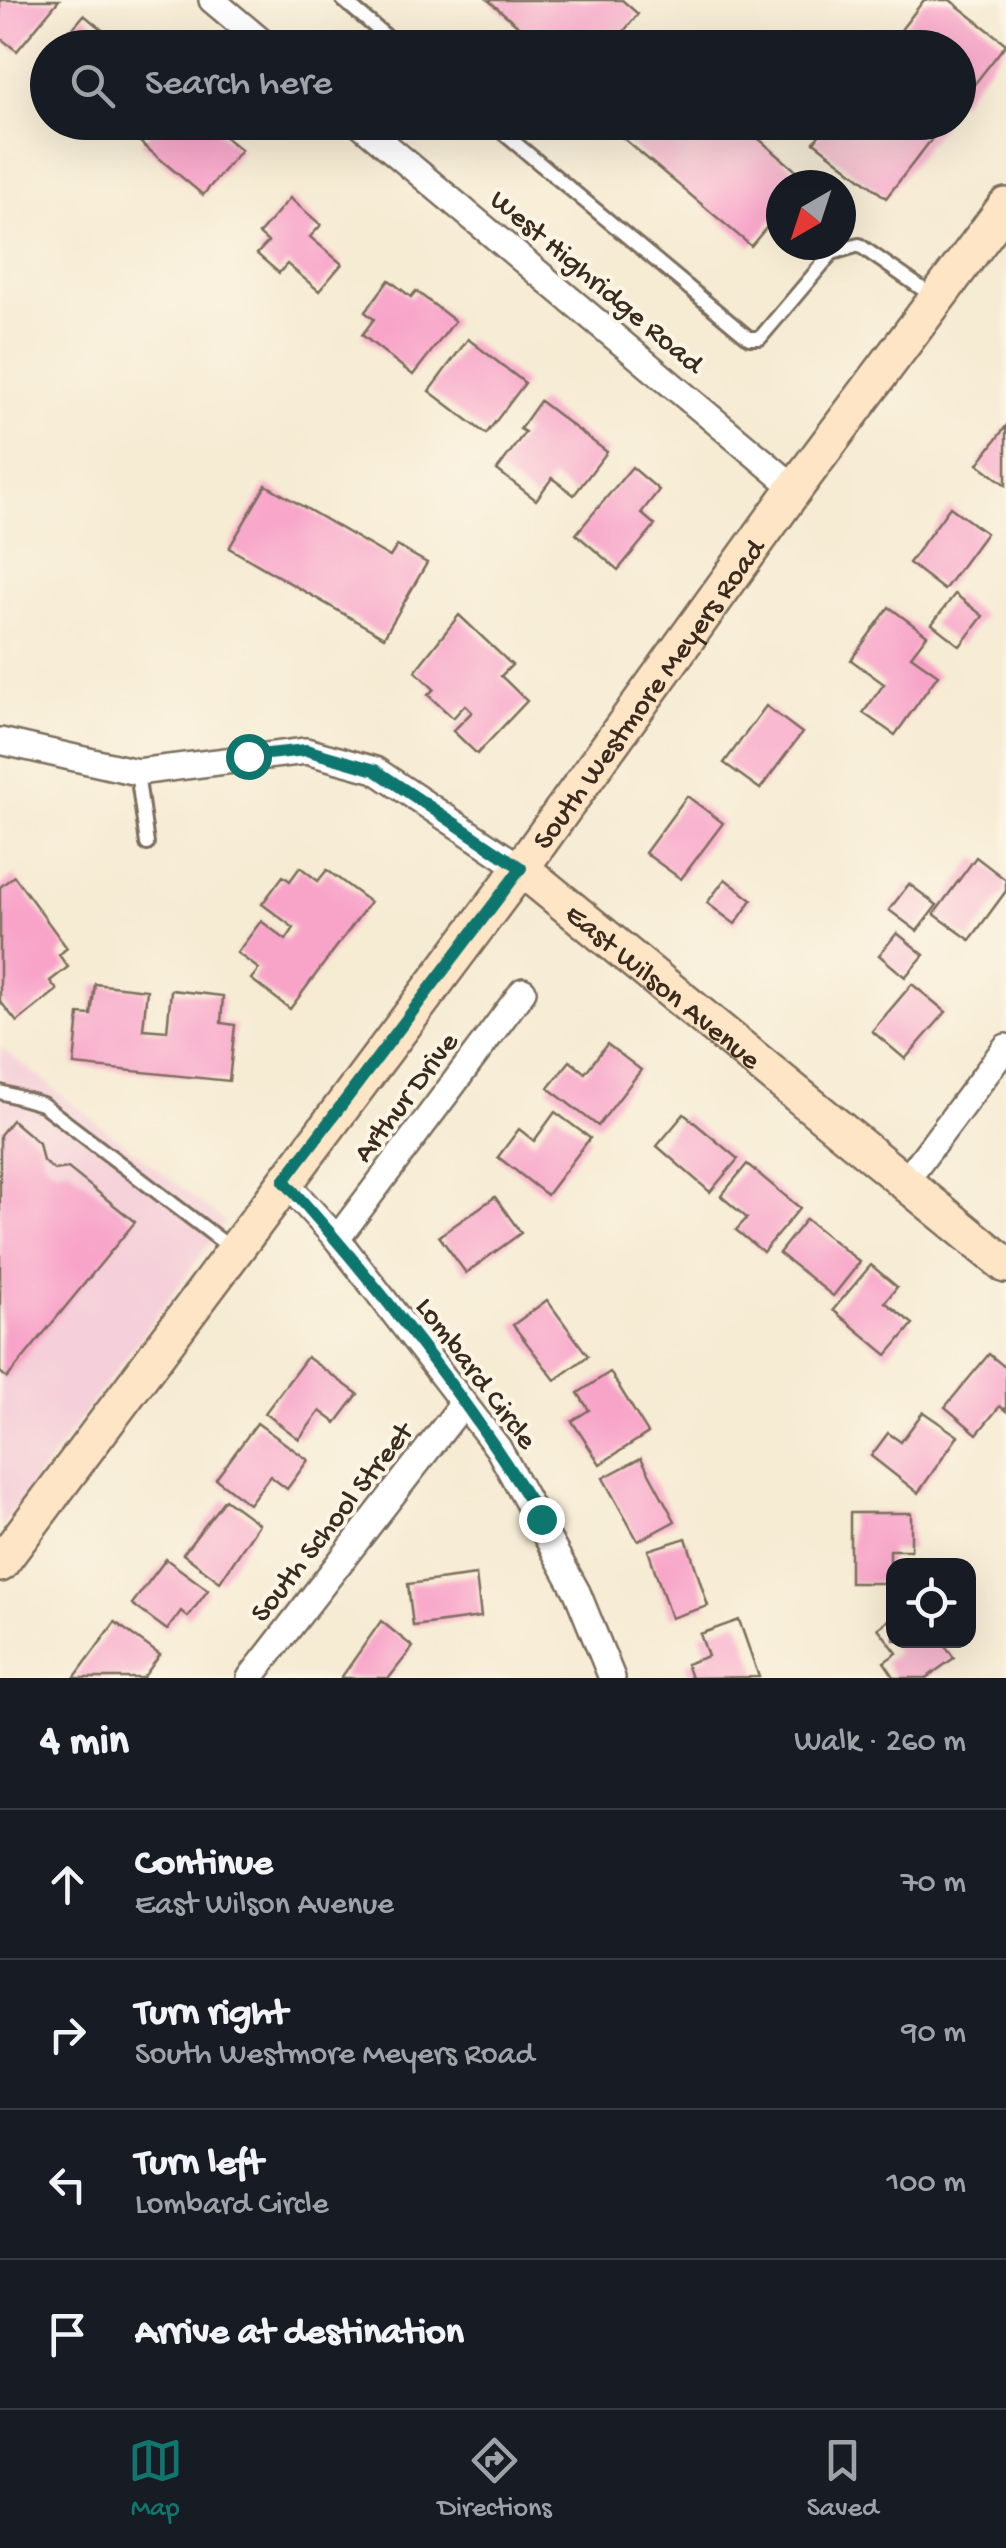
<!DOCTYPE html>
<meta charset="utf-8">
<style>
:root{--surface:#171b24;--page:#20242c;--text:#f1f3f6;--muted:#9ea1a6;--line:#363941;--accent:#0f766e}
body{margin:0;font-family:"Gochi Hand",sans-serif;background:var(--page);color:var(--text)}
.controls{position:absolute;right:30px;bottom:30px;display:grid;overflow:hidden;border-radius:20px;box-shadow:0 10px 40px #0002}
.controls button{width:90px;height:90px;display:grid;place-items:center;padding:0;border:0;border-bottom:2px solid var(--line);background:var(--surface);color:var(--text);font:50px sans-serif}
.compass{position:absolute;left:766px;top:170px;width:90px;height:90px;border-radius:50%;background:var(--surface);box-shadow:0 10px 40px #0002;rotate:219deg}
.stop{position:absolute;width:30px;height:30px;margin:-22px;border:8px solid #0f766e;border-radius:50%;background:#fff}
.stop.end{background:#0f766e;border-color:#fff;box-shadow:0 2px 10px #0008}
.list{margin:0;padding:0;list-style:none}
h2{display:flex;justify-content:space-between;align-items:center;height:130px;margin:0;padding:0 40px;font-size:42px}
h2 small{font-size:32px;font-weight:400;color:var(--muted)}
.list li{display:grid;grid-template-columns:65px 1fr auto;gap:30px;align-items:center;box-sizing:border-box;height:150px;padding:0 40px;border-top:2px solid var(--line)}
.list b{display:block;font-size:38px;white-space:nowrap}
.list p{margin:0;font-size:32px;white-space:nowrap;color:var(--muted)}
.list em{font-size:32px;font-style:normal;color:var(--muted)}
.icon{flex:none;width:55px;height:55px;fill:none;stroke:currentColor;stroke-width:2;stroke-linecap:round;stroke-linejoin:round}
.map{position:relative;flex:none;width:1006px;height:1678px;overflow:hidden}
.search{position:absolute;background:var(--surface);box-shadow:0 10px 40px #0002;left:30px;right:30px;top:30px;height:110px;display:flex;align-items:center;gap:25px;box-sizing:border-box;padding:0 35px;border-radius:55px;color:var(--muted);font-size:38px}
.sheet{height:730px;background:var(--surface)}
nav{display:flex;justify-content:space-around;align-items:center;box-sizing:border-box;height:140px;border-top:2px solid var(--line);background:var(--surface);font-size:28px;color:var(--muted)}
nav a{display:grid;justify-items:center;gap:5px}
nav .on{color:var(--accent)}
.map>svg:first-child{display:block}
.built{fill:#f5cfd9}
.building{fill:#f8a4c9}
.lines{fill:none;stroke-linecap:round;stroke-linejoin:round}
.lane-casing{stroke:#7c6e5d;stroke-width:18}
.street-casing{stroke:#7c6e5d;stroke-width:30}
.secondary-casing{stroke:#7c6e5d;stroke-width:40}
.lane{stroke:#fff;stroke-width:12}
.street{stroke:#fff;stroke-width:25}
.secondary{stroke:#fee5c5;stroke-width:35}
.route{stroke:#0f766e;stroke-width:12}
.labels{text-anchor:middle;stroke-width:8;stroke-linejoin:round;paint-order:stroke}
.street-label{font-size:30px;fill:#3b2a1e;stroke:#fcf5e5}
</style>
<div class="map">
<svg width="1006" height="1678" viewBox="0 0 1006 1678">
<rect width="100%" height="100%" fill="#fcf5e5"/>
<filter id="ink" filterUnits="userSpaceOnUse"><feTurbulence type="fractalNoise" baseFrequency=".01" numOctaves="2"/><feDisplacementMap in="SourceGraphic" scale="20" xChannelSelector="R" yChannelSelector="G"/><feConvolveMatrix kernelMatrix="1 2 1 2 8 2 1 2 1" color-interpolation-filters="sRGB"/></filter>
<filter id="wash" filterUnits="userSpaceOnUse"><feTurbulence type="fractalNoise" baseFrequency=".0048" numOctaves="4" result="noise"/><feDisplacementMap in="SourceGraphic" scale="40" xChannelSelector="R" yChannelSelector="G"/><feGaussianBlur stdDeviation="2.25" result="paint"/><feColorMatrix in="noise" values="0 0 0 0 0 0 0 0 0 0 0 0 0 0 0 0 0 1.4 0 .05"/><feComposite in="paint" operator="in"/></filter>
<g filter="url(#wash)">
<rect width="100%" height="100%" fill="#f6ebd3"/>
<path class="built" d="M0 1047 225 1222 0 1528Z"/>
<g id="blocks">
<g class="building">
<path d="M0 0H59L17 51 0 38Z"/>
<path d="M488 0H622L638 14 610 48H544Z"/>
<path d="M924 0H950L1006 44 958 105V48H887Z"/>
<path d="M84 15 124 48H56Z"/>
<path d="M158 122H215L212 126 241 150 203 195 141 143Z"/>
<path d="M604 122H739L807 180 802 185H781V210L751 246Z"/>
<path d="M829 122H945L886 198 814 142Z"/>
<path d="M290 198 321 225 310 237 342 264 319 291 287 264 279 273 257 254 268 242 259 234Z"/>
<path d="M389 280 411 297 416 291 455 321 413 375 362 335 374 319 365 312Z"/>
<path d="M468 339 525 383 486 434 429 391Z"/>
<path d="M540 401 607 452 574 495 552 478 536 500 497 470 525 432 520 429Z"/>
<path d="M1006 426V485L978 464Z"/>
<path d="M632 467 659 490 641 513 655 525 618 570 576 534Z"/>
<path d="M266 485 390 557 397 546 427 563 384 637 229 548Z"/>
<path d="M950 507 986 533 944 590 909 563Z"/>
<path d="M955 594 983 616 960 646 932 624Z"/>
<path d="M889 607 927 635 911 656 938 675 895 735 863 713 884 684 851 660Z"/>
<path d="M459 615 512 665 501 676 527 701 477 754 453 731 472 712 465 705 453 718 428 695 434 689 415 671Z"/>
<path d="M766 706 802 733 760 789 724 763Z"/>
<path d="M687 796 723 823 681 879 645 853Z"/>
<path d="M976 857 1006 880V891L970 940 934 914Z"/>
<path d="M300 867 318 881 327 870 370 902 290 1009 251 979 259 969 237 953 261 921 286 940 294 928 262 904 283 876 290 881Z"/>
<path d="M14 876 67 948 59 955 68 967 50 981 57 990 17 1022 0 1001V887Z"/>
<path d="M725 879 752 900 735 924 707 903Z"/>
<path d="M909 884 937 905 917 931 889 910Z"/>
<path d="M897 933 924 955 905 977 879 955Z"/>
<path d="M95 984 147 990 143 1029 167 1031 171 990 223 996 221 1023 235 1025 229 1081 74 1065 79 1014 91 1015Z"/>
<path d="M912 984 946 1012 905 1059 872 1031Z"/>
<path d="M607 1044 641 1070 598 1126 548 1088 570 1061 585 1073Z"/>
<path d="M555 1112 590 1138 547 1195 498 1157 519 1129 534 1141Z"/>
<path d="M684 1114 738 1159 710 1192 657 1146Z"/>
<path d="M12 1120 39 1143 43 1161 54 1170 68 1168 135 1222 7 1378 0 1372V1135Z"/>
<path d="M747 1164 800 1208 763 1252 736 1230 747 1218 721 1196Z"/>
<path d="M495 1197 521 1233 466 1273 439 1236Z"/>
<path d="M806 1219 860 1262 833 1296 779 1253Z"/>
<path d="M871 1265 897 1287 885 1302 913 1324 887 1355 833 1310Z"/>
<path d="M547 1300 588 1356 555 1380 513 1325Z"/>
<path d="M989 1354 1006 1368V1411L1000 1406 977 1434 945 1407Z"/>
<path d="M307 1357 358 1394 336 1423 320 1411 299 1439 265 1413Z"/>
<path d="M610 1372 648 1433 600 1464 572 1421 589 1410 578 1393Z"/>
<path d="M923 1412 958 1436 918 1493 871 1456 888 1433 901 1442Z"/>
<path d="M257 1423 308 1460 287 1489 270 1476 249 1504 216 1479Z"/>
<path d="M641 1458 675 1521 638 1541 603 1478Z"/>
<path d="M225 1499 259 1524 220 1582 183 1554Z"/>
<path d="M850 1513H911V1550H890V1583H850Z"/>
<path d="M686 1538 708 1606 671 1618 648 1550Z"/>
<path d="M166 1559 208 1590 188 1617 181 1611 167 1630 132 1604Z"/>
<path d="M476 1575 481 1617 413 1626 408 1584Z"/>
<path d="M894 1616V1640H941L954 1658 926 1678H895L884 1662 897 1653 878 1628Z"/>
<path d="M739 1620 759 1677 691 1678 686 1664 708 1656 700 1634Z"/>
<path d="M381 1621 413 1647 389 1678H341Z"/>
<path d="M115 1622 160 1655 143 1678H74Z"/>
</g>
</g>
</g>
<g filter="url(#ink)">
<use href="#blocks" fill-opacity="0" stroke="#7c6e5d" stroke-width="2.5"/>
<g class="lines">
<defs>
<g id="lane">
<path d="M343 0 400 48"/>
<path d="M490 122 749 338H760L832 253 859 245 934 297"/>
<path d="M137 772 147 844"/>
<path d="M0 1092 42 1104 232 1249"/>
</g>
<g id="street">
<path d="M212 0 269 48"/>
<path d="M358 122 795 488"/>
<path d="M0 741 137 772 306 751 375 770 521 868"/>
<path d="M284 1181 337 1239 498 1448 577 1592 612 1678"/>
<path d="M905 1182 1006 1047"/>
<path d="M337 1239 523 991"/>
<path d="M250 1678 462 1405"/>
</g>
<g id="secondary">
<path id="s1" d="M521 868 1006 1265"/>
<path id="s2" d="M0 1564 521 868 795 488 1006 206"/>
</g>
</defs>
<use href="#lane" class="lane-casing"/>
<use href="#street" class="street-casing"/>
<use href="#secondary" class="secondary-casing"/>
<use href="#lane" class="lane"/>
<use href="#street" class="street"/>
<use href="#secondary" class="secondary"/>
</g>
</g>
<g class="lines" filter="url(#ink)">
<path class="route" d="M248 756 306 750 375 770 521 868 284 1181C376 1282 471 1403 541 1519"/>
</g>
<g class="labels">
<g class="street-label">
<text transform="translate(598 280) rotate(40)" y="10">West Highridge Road</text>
<text dy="10" stroke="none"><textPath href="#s2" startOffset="1085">South Westmore Meyers Road</textPath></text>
<text dy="10" stroke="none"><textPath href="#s1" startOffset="185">East Wilson Avenue</textPath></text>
<text transform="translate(404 1096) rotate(-53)" y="10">Arthur Drive</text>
<text transform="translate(478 1372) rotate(53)" y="10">Lombard Circle</text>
<text transform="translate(330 1521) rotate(-52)" y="10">South School Street</text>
</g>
</g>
</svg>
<div class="controls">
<button><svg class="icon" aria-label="locate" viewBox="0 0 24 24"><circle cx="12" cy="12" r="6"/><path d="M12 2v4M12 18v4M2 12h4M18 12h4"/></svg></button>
</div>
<svg class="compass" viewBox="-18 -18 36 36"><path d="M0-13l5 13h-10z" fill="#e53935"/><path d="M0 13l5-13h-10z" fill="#9ea1a6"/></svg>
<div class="stop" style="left:248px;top:756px"></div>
<div class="stop end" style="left:541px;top:1519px"></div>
<div class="search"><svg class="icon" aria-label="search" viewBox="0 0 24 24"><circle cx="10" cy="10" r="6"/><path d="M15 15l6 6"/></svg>Search here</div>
</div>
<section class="sheet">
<h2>4 min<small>Walk · 260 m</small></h2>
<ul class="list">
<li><svg class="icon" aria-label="ahead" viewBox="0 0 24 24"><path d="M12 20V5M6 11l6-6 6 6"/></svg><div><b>Continue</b><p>East Wilson Avenue</p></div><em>70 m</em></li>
<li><svg class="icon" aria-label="right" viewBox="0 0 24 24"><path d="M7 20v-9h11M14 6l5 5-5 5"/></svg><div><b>Turn right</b><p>South Westmore Meyers Road</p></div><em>90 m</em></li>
<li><svg class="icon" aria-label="left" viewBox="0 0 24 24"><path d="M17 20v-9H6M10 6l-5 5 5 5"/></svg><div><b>Turn left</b><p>Lombard Circle</p></div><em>100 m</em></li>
<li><svg class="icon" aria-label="arrive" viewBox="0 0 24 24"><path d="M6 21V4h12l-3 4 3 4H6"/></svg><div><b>Arrive at destination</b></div></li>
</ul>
</section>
<nav>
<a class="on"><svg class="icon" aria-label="map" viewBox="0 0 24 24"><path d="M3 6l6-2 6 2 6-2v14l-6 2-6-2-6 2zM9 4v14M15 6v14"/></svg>Map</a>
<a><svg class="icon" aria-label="directions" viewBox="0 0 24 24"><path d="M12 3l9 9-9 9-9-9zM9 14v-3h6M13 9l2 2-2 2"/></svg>Directions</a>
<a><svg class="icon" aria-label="saved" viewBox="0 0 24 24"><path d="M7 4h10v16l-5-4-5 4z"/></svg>Saved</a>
</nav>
